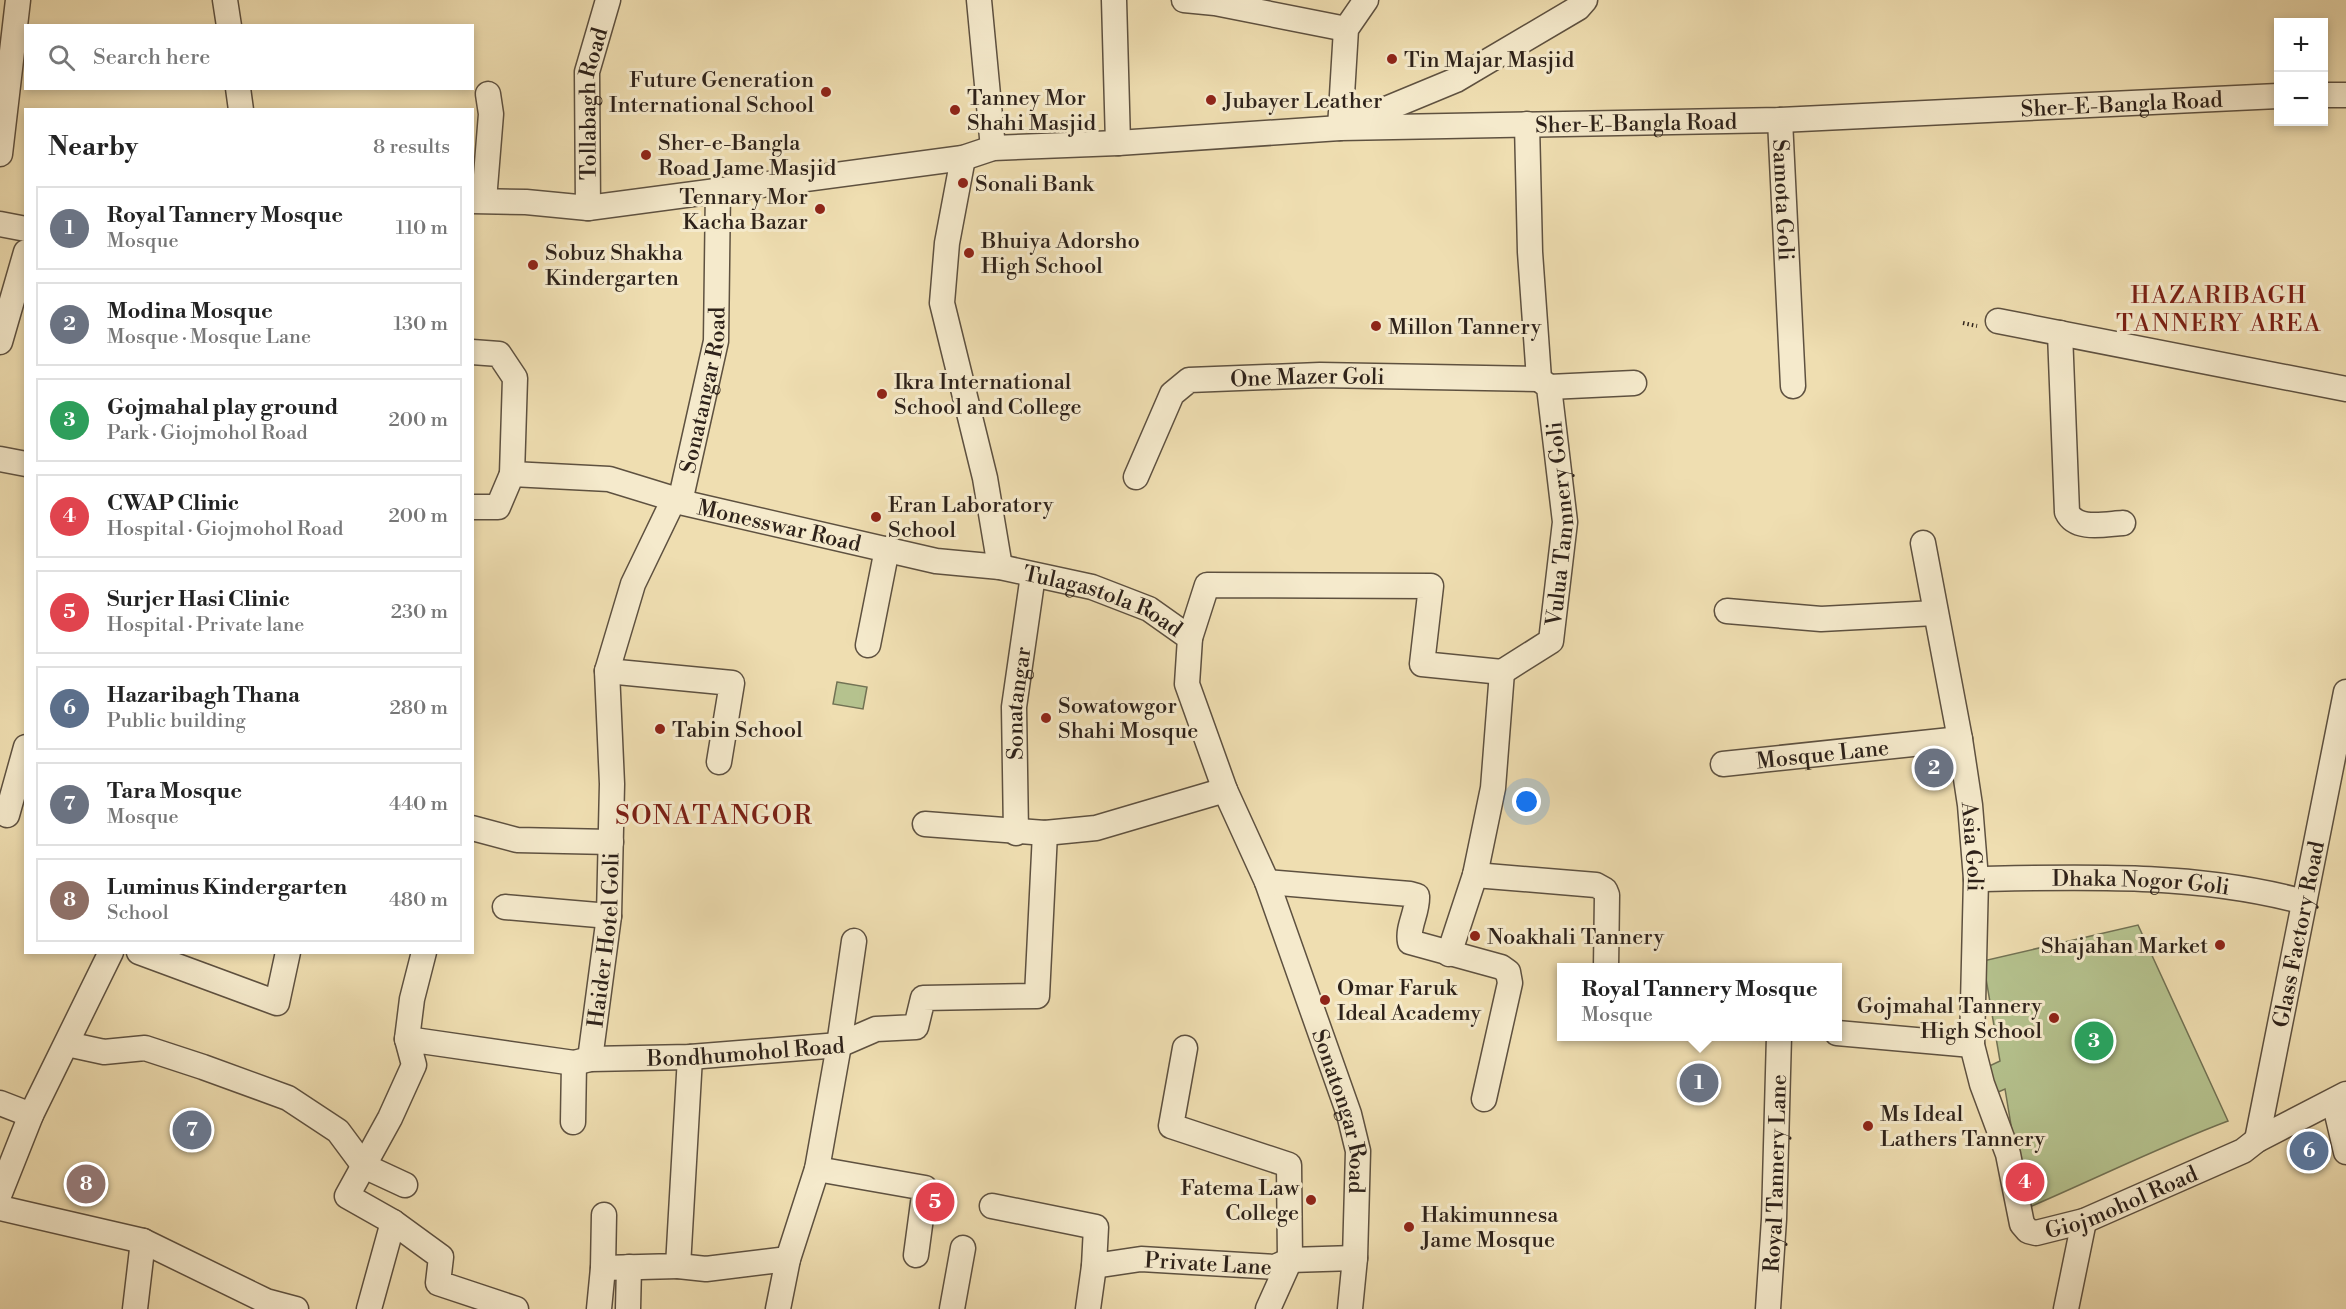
<!DOCTYPE html>
<meta charset="utf-8">
<style>
:root{--surface:#fff;--page:#f2f2f2;--text:#222;--muted:#767676;--line:#e0e0e0;--accent:#ea580c}
body{margin:0;font-family:"Libre Bodoni",serif;background:var(--page);color:var(--text)}
.controls{position:absolute;right:18px;top:18px;display:grid;overflow:hidden;border-radius:0px;box-shadow:0 3px 9px #0003}
.controls button{width:54px;height:54px;display:grid;place-items:center;padding:0;border:0;border-bottom:2px solid var(--line);background:var(--surface);color:var(--text);font:30px sans-serif}
.you{position:absolute;left:1527px;top:802px;width:21px;height:21px;margin:-15px;border:4px solid #fff;border-radius:50%;background:#1a73e8;box-shadow:0 0 0 9px #1a73e833}
.badge{display:grid;place-items:center;width:39px;height:39px;border-radius:50%;background:var(--accent);color:#fff;font-size:20px;font-weight:700}
.pin{position:absolute;translate:-50% -50%;border:3px solid #fff;box-shadow:0 2px 6px #0006}
.popup{position:absolute;left:1557px;top:963px;width:285px;height:78px;box-sizing:border-box;display:grid;place-content:center;border-radius:0px;background:var(--surface);filter:drop-shadow(0 2px 4px #0005);font-size:20px;white-space:nowrap;color:var(--muted)}
.popup b{font-size:22px;color:var(--text)}
.popup::after{content:'';position:absolute;left:50%;top:100%;margin-left:-12px;border:12px solid transparent;border-top-color:var(--surface)}
.list{margin:0;padding:0;list-style:none}
h2{display:flex;justify-content:space-between;align-items:center;height:78px;margin:0;padding:0 24px;font-size:26px}
h2 small{font-size:20px;font-weight:400;color:var(--muted)}
.list li{display:grid;grid-template-columns:39px 1fr auto;gap:18px;align-items:center;box-sizing:border-box;height:84px;margin:0 12px 12px;padding:0 12px;border:2px solid var(--line);border-radius:0px}
.list b{display:block;font-size:22px;white-space:nowrap}
.list p{margin:0;font-size:20px;white-space:nowrap;color:var(--muted)}
.list em{font-size:20px;font-style:normal;color:var(--muted)}
.icon{flex:none;width:33px;height:33px;fill:none;stroke:currentColor;stroke-width:2;stroke-linecap:round;stroke-linejoin:round}
.map{position:relative;flex:none;width:2346px;height:1309px;overflow:hidden}
.search{position:absolute;background:var(--surface);box-shadow:0 3px 9px #0003;left:24px;top:24px;width:450px;height:66px;display:flex;align-items:center;gap:15px;box-sizing:border-box;padding:0 21px;border-radius:0px;color:var(--muted);font-size:22px}
.panel{position:absolute;background:var(--surface);box-shadow:0 3px 9px #0003;left:24px;top:108px;width:450px;height:846px;border-radius:0px}
.map>svg:first-child{display:block}
.green{fill:#b5c28e;stroke:#727254;stroke-width:1.5}
.lines{fill:none;stroke-linecap:round;stroke-linejoin:round}
.minor-casing{stroke:#5e5140;stroke-width:27}
.path{stroke:#2e221a;stroke-width:4;stroke-dasharray:1.5 3;stroke-linecap:butt}
.minor{stroke:#f5eacc;stroke-width:24}
.poi-dot{fill:#8f2418;stroke:#f5eacc;stroke-width:2}
.labels{text-anchor:middle;stroke-width:6;stroke-linejoin:round;paint-order:stroke}
.poi-label{font-size:22px;fill:#2e221a;stroke:#f5eacc;text-anchor:start}
.street-label{font-size:22px;fill:#2e221a;stroke:#f5eacc}
.neighbourhood-label{font-size:24px;letter-spacing:1.5px;fill:#7a1f14;stroke:#f5eacc}
.quarter-label{font-size:26px;letter-spacing:1.5px;fill:#7a1f14;stroke:#f5eacc}
</style>
<div class="map">
<svg width="2346" height="1309" viewBox="0 0 2346 1309">
<rect width="100%" height="100%" fill="#efdeb1"/>
<filter id="stains"><feTurbulence type="fractalNoise" baseFrequency=".00333" numOctaves="4"/><feColorMatrix values="0 0 0 0 .2 0 0 0 0 .09 0 0 0 0 .02 0 0 0 .5 -.17"/></filter>
<radialGradient id="worn" r=".72"><stop offset=".6" stop-color="#630" stop-opacity="0"/><stop offset="1" stop-color="#630" stop-opacity=".3"/></radialGradient>
<g class="green">
<path d="M837 682 867 687 863 709 833 704Z"/>
<path d="M2138 925 2228 1121C2159 1147 2093 1180 2025 1209L2005 1089 1996 1093 1985 1068 2000 1061 1983 961Z"/>
</g>
<g class="lines">
<defs>
<g id="minor">
<path d="M225 0 229 26"/>
<path d="M979 0 993 148"/>
<path d="M1114 0 1118 143"/>
<path d="M1184 0 1215 3 1346 29"/>
<path d="M1366 0 1346 29 1340 128 1456 80 1578 8 1585 0"/>
<path d="M238 88 241 110"/>
<path d="M2324 95H2346"/>
<path id="s1" d="M1780 120 1793 386"/>
<path d="M0 154 18 0"/>
<path d="M963 158 947 243 942 303 985 478 1000 567"/>
<path d="M484 200 491 114 488 94"/>
<path id="s2" d="M472 201 526 202 588 208 963 158 993 148 1118 143 1340 128 1780 120 2278 96"/>
<path id="s3" d="M588 208 587 72 608 0"/>
<path d="M0 224 26 229"/>
<path d="M1998 321 2346 389"/>
<path d="M2060 333 2067 512C2076 531 2105 524 2123 523"/>
<path d="M0 342 26 252"/>
<path d="M472 352 499 354 515 378 512 474"/>
<path d="M1549 387 1634 383"/>
<path d="M0 459 26 464"/>
<path id="s4" d="M1136 477 1172 394 1189 380 1320 375 1539 379"/>
<path id="s5" d="M680 502 936 561 1000 567 1092 587 1149 609 1190 638 1187 684 1225 790 1267 882 1349 1114 1358 1151 1355 1258 1350 1309"/>
<path d="M472 507H498L512 474 609 479 674 499"/>
<path id="s6" d="M1923 543 1960 739 1970 805 1976 879 1972 1045 1982 1084 2008 1154 2022 1224 2028 1231 2036 1233 2084 1221 2243 1151 2257 1140 2346 1094"/>
<path d="M1727 611 1821 619 1935 613"/>
<path d="M1190 638 1207 585 1431 586 1422 664 1502 672"/>
<path d="M868 645 887 549"/>
<path d="M607 671 732 683 719 762"/>
<path id="s7" d="M1502 672 1551 641 1565 522 1549 387 1539 379 1530 252 1527 124"/>
<path id="s8" d="M1723 764 1960 739"/>
<path d="M7 815 26 747"/>
<path d="M925 824 1045 833 1096 828 1225 790"/>
<path d="M472 828 517 840 611 842"/>
<path id="s9" d="M1016 833 1014 707 1033 575"/>
<path d="M1475 875 1596 885 1605 890 1607 895 1606 968"/>
<path id="s10" d="M1976 879C2086 877 2197 873 2304 902"/>
<path d="M1267 882 1410 894 1417 896C1418 912 1407 927 1410 942L1501 967 1508 972 1510 983 1484 1099"/>
<path d="M505 907 609 916"/>
<path d="M139 952 277 1003 288 952"/>
<path d="M1449 954 1475 875 1493 788 1502 672"/>
<path d="M1837 1033 1972 1045"/>
<path d="M407 1039 412 999 424 952"/>
<path d="M67 1044 104 1052 145 1048 203 1067 288 1098 338 1131 364 1166 405 1185"/>
<path d="M1185 1048 1171 1126 1289 1165 1290 1260 1268 1309"/>
<path id="s11" d="M590 1059 609 916 612 784 607 671 633 584 674 499 680 502 716 341 718 189"/>
<path d="M2334 1101 2346 1152"/>
<path d="M0 1103 31 1115"/>
<path d="M573 1122 574 1063"/>
<path id="s12" d="M2257 1140 2346 692"/>
<path d="M817 1169 925 1188 916 1255"/>
<path d="M0 1193 31 1115 111 952"/>
<path id="s13" d="M992 1206 1096 1227 1094 1266 1141 1259 1275 1267 1290 1260 1355 1258"/>
<path d="M0 1208 143 1241 266 1301 296 1309"/>
<path d="M678 1266 706 1269 788 1259"/>
<path d="M603 1268 678 1266 690 1057"/>
<path d="M135 1309 143 1241"/>
<path d="M369 1309 393 1222"/>
<path id="s14" d="M516 1309 438 1283 441 1257 393 1222 347 1196 390 1118 414 1065 407 1039 574 1063 590 1059 690 1057 839 1045 876 1029 916 1027 923 998 1037 996 1045 833"/>
<path d="M599 1309 603 1268 604 1215"/>
<path d="M628 1309 629 1267"/>
<path d="M778 1309 788 1259 817 1169 839 1045 854 941"/>
<path d="M952 1309 963 1248"/>
<path d="M1088 1309 1094 1266"/>
<path id="s15" d="M1768 1309 1774 1219 1779 1036"/>
<path d="M2066 1309 2084 1221"/>
</g>
</defs>
<use href="#minor" class="minor-casing"/>
<path class="path" d="M1963 323 1977 326"/>
<use href="#minor" class="minor"/>
</g>
<g class="poi-dot">
<circle cx="1392" cy="59" r="6"/>
<circle cx="826" cy="92" r="6"/>
<circle cx="1211" cy="100" r="6"/>
<circle cx="955" cy="110" r="6"/>
<circle cx="646" cy="155" r="6"/>
<circle cx="963" cy="183" r="6"/>
<circle cx="820" cy="209" r="6"/>
<circle cx="969" cy="253" r="6"/>
<circle cx="533" cy="265" r="6"/>
<circle cx="1376" cy="326" r="6"/>
<circle cx="882" cy="394" r="6"/>
<circle cx="876" cy="517" r="6"/>
<circle cx="1046" cy="718" r="6"/>
<circle cx="660" cy="729" r="6"/>
<circle cx="1475" cy="936" r="6"/>
<circle cx="2220" cy="945" r="6"/>
<circle cx="1325" cy="1000" r="6"/>
<circle cx="2054" cy="1018" r="6"/>
<circle cx="1868" cy="1126" r="6"/>
<circle cx="1311" cy="1200" r="6"/>
<circle cx="1409" cy="1227" r="6"/>
</g>
<g class="labels">
<g class="poi-label">
<text x="1404" y="67">Tin Majar Masjid</text>
<text x="814" y="87" text-anchor="end">Future Generation<tspan x="814" dy="25">International School</tspan></text>
<text x="967" y="105">Tanney Mor<tspan x="967" dy="25">Shahi Masjid</tspan></text>
<text x="1223" y="108">Jubayer Leather</text>
<text x="658" y="150">Sher-e-Bangla<tspan x="658" dy="25">Road Jame Masjid</tspan></text>
<text x="975" y="191">Sonali Bank</text>
<text x="808" y="204" text-anchor="end">Tennary Mor<tspan x="808" dy="25">Kacha Bazar</tspan></text>
<text x="981" y="248">Bhuiya Adorsho<tspan x="981" dy="25">High School</tspan></text>
<text x="545" y="260">Sobuz Shakha<tspan x="545" dy="25">Kindergarten</tspan></text>
<text x="1388" y="334">Millon Tannery</text>
<text x="894" y="389">Ikra International<tspan x="894" dy="25">School and College</tspan></text>
<text x="888" y="512">Eran Laboratory<tspan x="888" dy="25">School</tspan></text>
<text x="1058" y="713">Sowatowgor<tspan x="1058" dy="25">Shahi Mosque</tspan></text>
<text x="672" y="737">Tabin School</text>
<text x="1487" y="944">Noakhali Tannery</text>
<text x="2208" y="953" text-anchor="end">Shajahan Market</text>
<text x="1337" y="995">Omar Faruk<tspan x="1337" dy="25">Ideal Academy</tspan></text>
<text x="2042" y="1013" text-anchor="end">Gojmahal Tannery<tspan x="2042" dy="25">High School</tspan></text>
<text x="1880" y="1121">Ms Ideal<tspan x="1880" dy="25">Lathers Tannery</tspan></text>
<text x="1299" y="1195" text-anchor="end">Fatema Law<tspan x="1299" dy="25">College</tspan></text>
<text x="1421" y="1222">Hakimunnesa<tspan x="1421" dy="25">Jame Mosque</tspan></text>
</g>
<g class="street-label">
<text dy="8" stroke="none"><textPath href="#s2" startOffset="1656">Sher-E-Bangla Road</textPath></text>
<text dy="8" stroke="none"><textPath href="#s3" startOffset="105">Tollabagh Road</textPath></text>
<text dy="8" stroke="none"><textPath href="#s2" startOffset="1170">Sher-E-Bangla Road</textPath></text>
<text dy="8" stroke="none"><textPath href="#s1" startOffset="80">Samota Goli</textPath></text>
<text dy="8" stroke="none"><textPath href="#s4" startOffset="231">One Mazer Goli</textPath></text>
<text dy="8" stroke="none"><textPath href="#s11" startOffset="696">Sonatangar Road</textPath></text>
<text dy="8" stroke="none"><textPath href="#s5" startOffset="102">Monesswar Road</textPath></text>
<text dy="8" stroke="none"><textPath href="#s7" startOffset="176">Vulua Tannnery Goli</textPath></text>
<text dy="8" stroke="none"><textPath href="#s5" startOffset="436">Tulagastola Road</textPath></text>
<text dy="8" stroke="none"><textPath href="#s9" startOffset="130">Sonatangar</textPath></text>
<text dy="8" stroke="none"><textPath href="#s8" startOffset="100">Mosque Lane</textPath></text>
<text dy="8" stroke="none"><textPath href="#s6" startOffset="308">Asia Goli</textPath></text>
<text dy="8" stroke="none"><textPath href="#s10" startOffset="165">Dhaka Nogor Goli</textPath></text>
<text dy="8" stroke="none"><textPath href="#s12" startOffset="210">Glass Factory Road</textPath></text>
<text dy="8" stroke="none"><textPath href="#s11" startOffset="120">Haider Hotel Goli</textPath></text>
<text dy="8" stroke="none"><textPath href="#s14" startOffset="736">Bondhumohol Road</textPath></text>
<text dy="8" stroke="none"><textPath href="#s5" startOffset="1034">Sonatongar Road</textPath></text>
<text dy="8" stroke="none"><textPath href="#s15" startOffset="136">Royal Tannery Lane</textPath></text>
<text dy="8" stroke="none"><textPath href="#s6" startOffset="801">Giojmohol Road</textPath></text>
<text dy="8" stroke="none"><textPath href="#s13" startOffset="260">Private Lane</textPath></text>
</g>
<g class="neighbourhood-label">
<text x="2219" y="303">HAZARIBAGH<tspan x="2219" dy="28">TANNERY AREA</tspan></text>
</g>
<g class="quarter-label">
<text x="714" y="824">SONATANGOR</text>
</g>
</g>
<rect width="100%" height="100%" filter="url(#stains)"/>
<rect width="100%" height="100%" fill="url(#worn)"/>
</svg>
<div class="controls">
<button>+</button>
<button>−</button>
</div>
<div class="you"></div>
<div class="pin badge" style="left:1699px;top:1083px;background:#6b7280">1</div>
<div class="popup"><b>Royal Tannery Mosque</b>Mosque</div>
<div class="pin badge" style="left:1934px;top:768px;background:#6b7280">2</div>
<div class="pin badge" style="left:2094px;top:1041px;background:#2e9e5b">3</div>
<div class="pin badge" style="left:2025px;top:1182px;background:#e0444e">4</div>
<div class="pin badge" style="left:935px;top:1202px;background:#e0444e">5</div>
<div class="pin badge" style="left:2309px;top:1151px;background:#5c6f8a">6</div>
<div class="pin badge" style="left:192px;top:1130px;background:#6b7280">7</div>
<div class="pin badge" style="left:86px;top:1184px;background:#8d6e63">8</div>
<div class="search"><svg class="icon" aria-label="search" viewBox="0 0 24 24"><circle cx="10" cy="10" r="6"/><path d="M15 15l6 6"/></svg>Search here</div>
<section class="panel">
<h2>Nearby<small>8 results</small></h2>
<ul class="list">
<li><span class="badge" style="background:#6b7280">1</span><div><b>Royal Tannery Mosque</b><p>Mosque</p></div><em>110 m</em></li>
<li><span class="badge" style="background:#6b7280">2</span><div><b>Modina Mosque</b><p>Mosque · Mosque Lane</p></div><em>130 m</em></li>
<li><span class="badge" style="background:#2e9e5b">3</span><div><b>Gojmahal play ground</b><p>Park · Giojmohol Road</p></div><em>200 m</em></li>
<li><span class="badge" style="background:#e0444e">4</span><div><b>CWAP Clinic</b><p>Hospital · Giojmohol Road</p></div><em>200 m</em></li>
<li><span class="badge" style="background:#e0444e">5</span><div><b>Surjer Hasi Clinic</b><p>Hospital · Private lane</p></div><em>230 m</em></li>
<li><span class="badge" style="background:#5c6f8a">6</span><div><b>Hazaribagh Thana</b><p>Public building</p></div><em>280 m</em></li>
<li><span class="badge" style="background:#6b7280">7</span><div><b>Tara Mosque</b><p>Mosque</p></div><em>440 m</em></li>
<li><span class="badge" style="background:#8d6e63">8</span><div><b>Luminus Kindergarten</b><p>School</p></div><em>480 m</em></li>
</ul>
</section>
</div>
